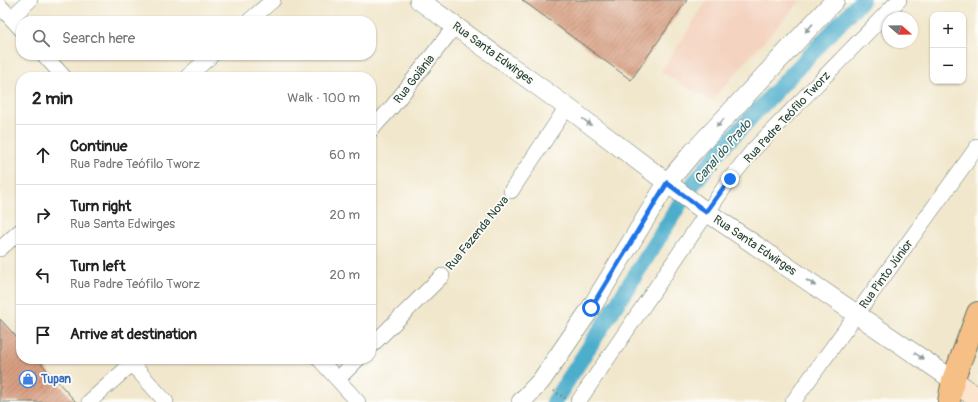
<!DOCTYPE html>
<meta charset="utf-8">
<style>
:root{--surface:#fff;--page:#f6f6f6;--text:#222;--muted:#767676;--line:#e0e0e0}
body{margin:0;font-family:Pangolin,sans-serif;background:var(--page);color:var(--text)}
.controls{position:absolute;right:12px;top:12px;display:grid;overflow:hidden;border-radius:8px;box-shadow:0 1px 3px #0004}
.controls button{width:36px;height:36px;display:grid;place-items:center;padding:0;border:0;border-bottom:1px solid var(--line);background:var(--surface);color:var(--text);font:20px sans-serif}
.compass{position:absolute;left:882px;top:12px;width:36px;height:36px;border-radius:50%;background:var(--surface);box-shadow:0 1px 3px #0004;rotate:110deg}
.stop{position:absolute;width:12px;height:12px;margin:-9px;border:3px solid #1a73e8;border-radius:50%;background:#fff}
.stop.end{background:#1a73e8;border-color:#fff;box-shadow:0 1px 4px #0008}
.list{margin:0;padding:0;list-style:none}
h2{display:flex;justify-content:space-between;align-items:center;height:52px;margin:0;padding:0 16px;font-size:17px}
h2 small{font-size:13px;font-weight:400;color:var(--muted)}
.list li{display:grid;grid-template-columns:26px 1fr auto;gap:12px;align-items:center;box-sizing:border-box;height:60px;padding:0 16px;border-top:1px solid var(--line)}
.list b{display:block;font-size:15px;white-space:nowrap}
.list p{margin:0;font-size:13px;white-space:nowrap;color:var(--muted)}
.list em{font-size:13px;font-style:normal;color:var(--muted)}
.icon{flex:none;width:22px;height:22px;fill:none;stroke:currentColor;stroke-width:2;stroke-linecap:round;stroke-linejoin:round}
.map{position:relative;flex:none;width:978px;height:402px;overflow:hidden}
.search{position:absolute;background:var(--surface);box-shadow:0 1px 3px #0004;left:16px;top:16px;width:360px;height:44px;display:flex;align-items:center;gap:10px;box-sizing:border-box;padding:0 14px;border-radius:16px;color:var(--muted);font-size:15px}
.panel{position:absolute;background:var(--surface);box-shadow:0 1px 3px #0004;left:16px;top:72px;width:360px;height:292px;border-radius:16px}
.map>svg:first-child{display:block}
.built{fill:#f4d3c0}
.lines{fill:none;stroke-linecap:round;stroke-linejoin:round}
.canal{stroke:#4daecc;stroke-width:16}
.building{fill:url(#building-hatch)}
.minor-casing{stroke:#687869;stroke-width:16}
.tertiary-casing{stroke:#687869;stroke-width:20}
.secondary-casing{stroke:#687869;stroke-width:22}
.trunk-casing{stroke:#687869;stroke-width:24}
.path{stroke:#687869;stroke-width:2.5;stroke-dasharray:1 3;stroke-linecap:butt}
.minor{stroke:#fff;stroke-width:15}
.tertiary{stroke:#fff;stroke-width:19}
.secondary{stroke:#fbe5cf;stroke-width:21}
.trunk{stroke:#f5bf86;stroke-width:22}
.oneway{fill:#8f9e9a}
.route{stroke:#1a73e8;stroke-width:5}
.labels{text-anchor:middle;stroke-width:3.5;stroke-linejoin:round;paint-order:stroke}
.street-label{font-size:12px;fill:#1f3d34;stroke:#fdfcf7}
.shop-label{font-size:12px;font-weight:bold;fill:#366cbe;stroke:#fdfcf7;text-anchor:start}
.water-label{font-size:13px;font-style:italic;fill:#2d5f62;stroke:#fdfcf7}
</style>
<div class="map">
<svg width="978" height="402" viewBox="0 0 978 402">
<defs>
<pattern id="building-hatch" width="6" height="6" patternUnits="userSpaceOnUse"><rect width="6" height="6" fill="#d89f82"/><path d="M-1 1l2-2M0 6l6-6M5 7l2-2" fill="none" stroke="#af836b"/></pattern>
</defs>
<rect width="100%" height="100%" fill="#fdfcf7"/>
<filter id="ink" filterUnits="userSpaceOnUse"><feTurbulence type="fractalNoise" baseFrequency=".025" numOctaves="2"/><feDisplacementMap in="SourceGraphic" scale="8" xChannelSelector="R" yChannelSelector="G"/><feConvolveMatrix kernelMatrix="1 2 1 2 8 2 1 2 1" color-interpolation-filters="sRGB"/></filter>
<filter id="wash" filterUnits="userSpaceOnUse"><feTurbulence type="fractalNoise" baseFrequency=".012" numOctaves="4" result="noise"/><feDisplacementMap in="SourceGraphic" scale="16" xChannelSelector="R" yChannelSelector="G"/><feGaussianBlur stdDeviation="0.9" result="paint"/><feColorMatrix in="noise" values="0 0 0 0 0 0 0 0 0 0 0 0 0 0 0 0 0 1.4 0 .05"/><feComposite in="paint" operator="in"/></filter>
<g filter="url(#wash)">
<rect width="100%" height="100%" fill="#f1e7cc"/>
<path class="built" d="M707 0H801L711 101 661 72Z"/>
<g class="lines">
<path class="canal" d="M554 402 657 241 687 192 720 150 862 0"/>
</g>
<g id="blocks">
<g class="building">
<path d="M522 0H687L631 80Z"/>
<path d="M0 319 21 342V359H37L76 402H0Z"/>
</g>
</g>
</g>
<g filter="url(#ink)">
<use href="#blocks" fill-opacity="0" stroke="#687869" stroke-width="1"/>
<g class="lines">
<defs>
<g id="minor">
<path d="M0 6 21 29"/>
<path d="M11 18 30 0"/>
<path d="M249 21 273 0"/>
<path d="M44 55 64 77"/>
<path d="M187 77 212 55"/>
<path d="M371 130 392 107 455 26"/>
<path d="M511 191 567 107"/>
<path d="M0 249 21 230"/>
<path d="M371 346 442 276"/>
<path d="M319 359 358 402"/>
<path d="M132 364 166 402"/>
<path d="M338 379 358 359"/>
<path d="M89 402 137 359"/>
<path d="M578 402 730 179 754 149 899 0"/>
<path d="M793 402 978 146"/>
</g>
<g id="tertiary">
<path d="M419 0 567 107 698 206 953 380"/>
<path d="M521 402 541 381 591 308 667 183 693 152 835 0"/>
</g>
<path id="secondary" d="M953 380 978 399"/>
<path id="trunk" d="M949 402 953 380 978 313"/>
</defs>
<use href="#minor" class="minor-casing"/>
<use href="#tertiary" class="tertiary-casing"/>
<use href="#secondary" class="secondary-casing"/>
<use href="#trunk" class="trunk-casing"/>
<g class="path">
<path d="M706 162 718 171"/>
<path d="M451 265 503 201"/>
<path d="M554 391 565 398"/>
</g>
<use href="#minor" class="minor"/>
<use href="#tertiary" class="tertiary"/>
<use href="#secondary" class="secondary"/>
<use href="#trunk" class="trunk"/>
</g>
<defs><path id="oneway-solid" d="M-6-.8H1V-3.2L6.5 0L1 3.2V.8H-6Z"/></defs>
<g class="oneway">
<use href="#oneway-solid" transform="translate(809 28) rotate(133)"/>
<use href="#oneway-solid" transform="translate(587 122) rotate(37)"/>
<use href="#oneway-solid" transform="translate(720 123) rotate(133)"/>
<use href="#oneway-solid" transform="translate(811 283) rotate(33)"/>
<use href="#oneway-solid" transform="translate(919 356) rotate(35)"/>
</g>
</g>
<g class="lines" filter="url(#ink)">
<path class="route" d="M591 308 667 183 706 212 730 179"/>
</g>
<defs>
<symbol id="shop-ring" viewBox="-11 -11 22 22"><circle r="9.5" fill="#fdfcf7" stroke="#3f7fe0" stroke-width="1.5"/><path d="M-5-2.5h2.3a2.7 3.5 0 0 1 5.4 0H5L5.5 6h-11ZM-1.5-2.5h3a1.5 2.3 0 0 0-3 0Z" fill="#3f7fe0"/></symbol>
</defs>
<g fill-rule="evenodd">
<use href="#shop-ring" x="18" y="369" width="20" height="20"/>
</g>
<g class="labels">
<g class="street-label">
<text transform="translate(493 53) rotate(36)" y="4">Rua Santa Edwirges</text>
<text transform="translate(414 79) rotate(-52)" y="4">Rua Goiânia</text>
<text transform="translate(787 117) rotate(-47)" y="4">Rua Padre Teófilo Tworz</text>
<text transform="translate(477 233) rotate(-51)" y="4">Rua Fazenda Nova</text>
<text transform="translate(755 245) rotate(34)" y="4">Rua Santa Edwirges</text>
<text transform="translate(886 274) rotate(-54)" y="4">Rua Pinto Júnior</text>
</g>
<g class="shop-label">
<text x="41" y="383">Tupan</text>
</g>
<g class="water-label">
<text transform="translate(722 151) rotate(-49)" y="5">Canal do Prado</text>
</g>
</g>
</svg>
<div class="controls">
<button>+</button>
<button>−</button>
</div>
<svg class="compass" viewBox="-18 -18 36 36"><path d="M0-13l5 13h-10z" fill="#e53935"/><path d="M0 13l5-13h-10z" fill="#767676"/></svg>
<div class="stop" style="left:591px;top:308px"></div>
<div class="stop end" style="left:730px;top:179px"></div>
<div class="search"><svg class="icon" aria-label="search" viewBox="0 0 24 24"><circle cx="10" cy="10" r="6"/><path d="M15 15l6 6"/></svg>Search here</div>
<section class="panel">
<h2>2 min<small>Walk · 100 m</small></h2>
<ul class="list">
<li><svg class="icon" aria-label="ahead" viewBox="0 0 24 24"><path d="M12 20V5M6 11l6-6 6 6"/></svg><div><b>Continue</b><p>Rua Padre Teófilo Tworz</p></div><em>60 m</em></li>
<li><svg class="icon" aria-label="right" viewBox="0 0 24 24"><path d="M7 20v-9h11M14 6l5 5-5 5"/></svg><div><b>Turn right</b><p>Rua Santa Edwirges</p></div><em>20 m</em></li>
<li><svg class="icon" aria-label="left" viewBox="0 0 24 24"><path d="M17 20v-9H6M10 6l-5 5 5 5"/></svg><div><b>Turn left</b><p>Rua Padre Teófilo Tworz</p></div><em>20 m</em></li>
<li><svg class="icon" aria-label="arrive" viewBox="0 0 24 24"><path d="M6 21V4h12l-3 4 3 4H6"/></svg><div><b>Arrive at destination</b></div></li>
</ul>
</section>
</div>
